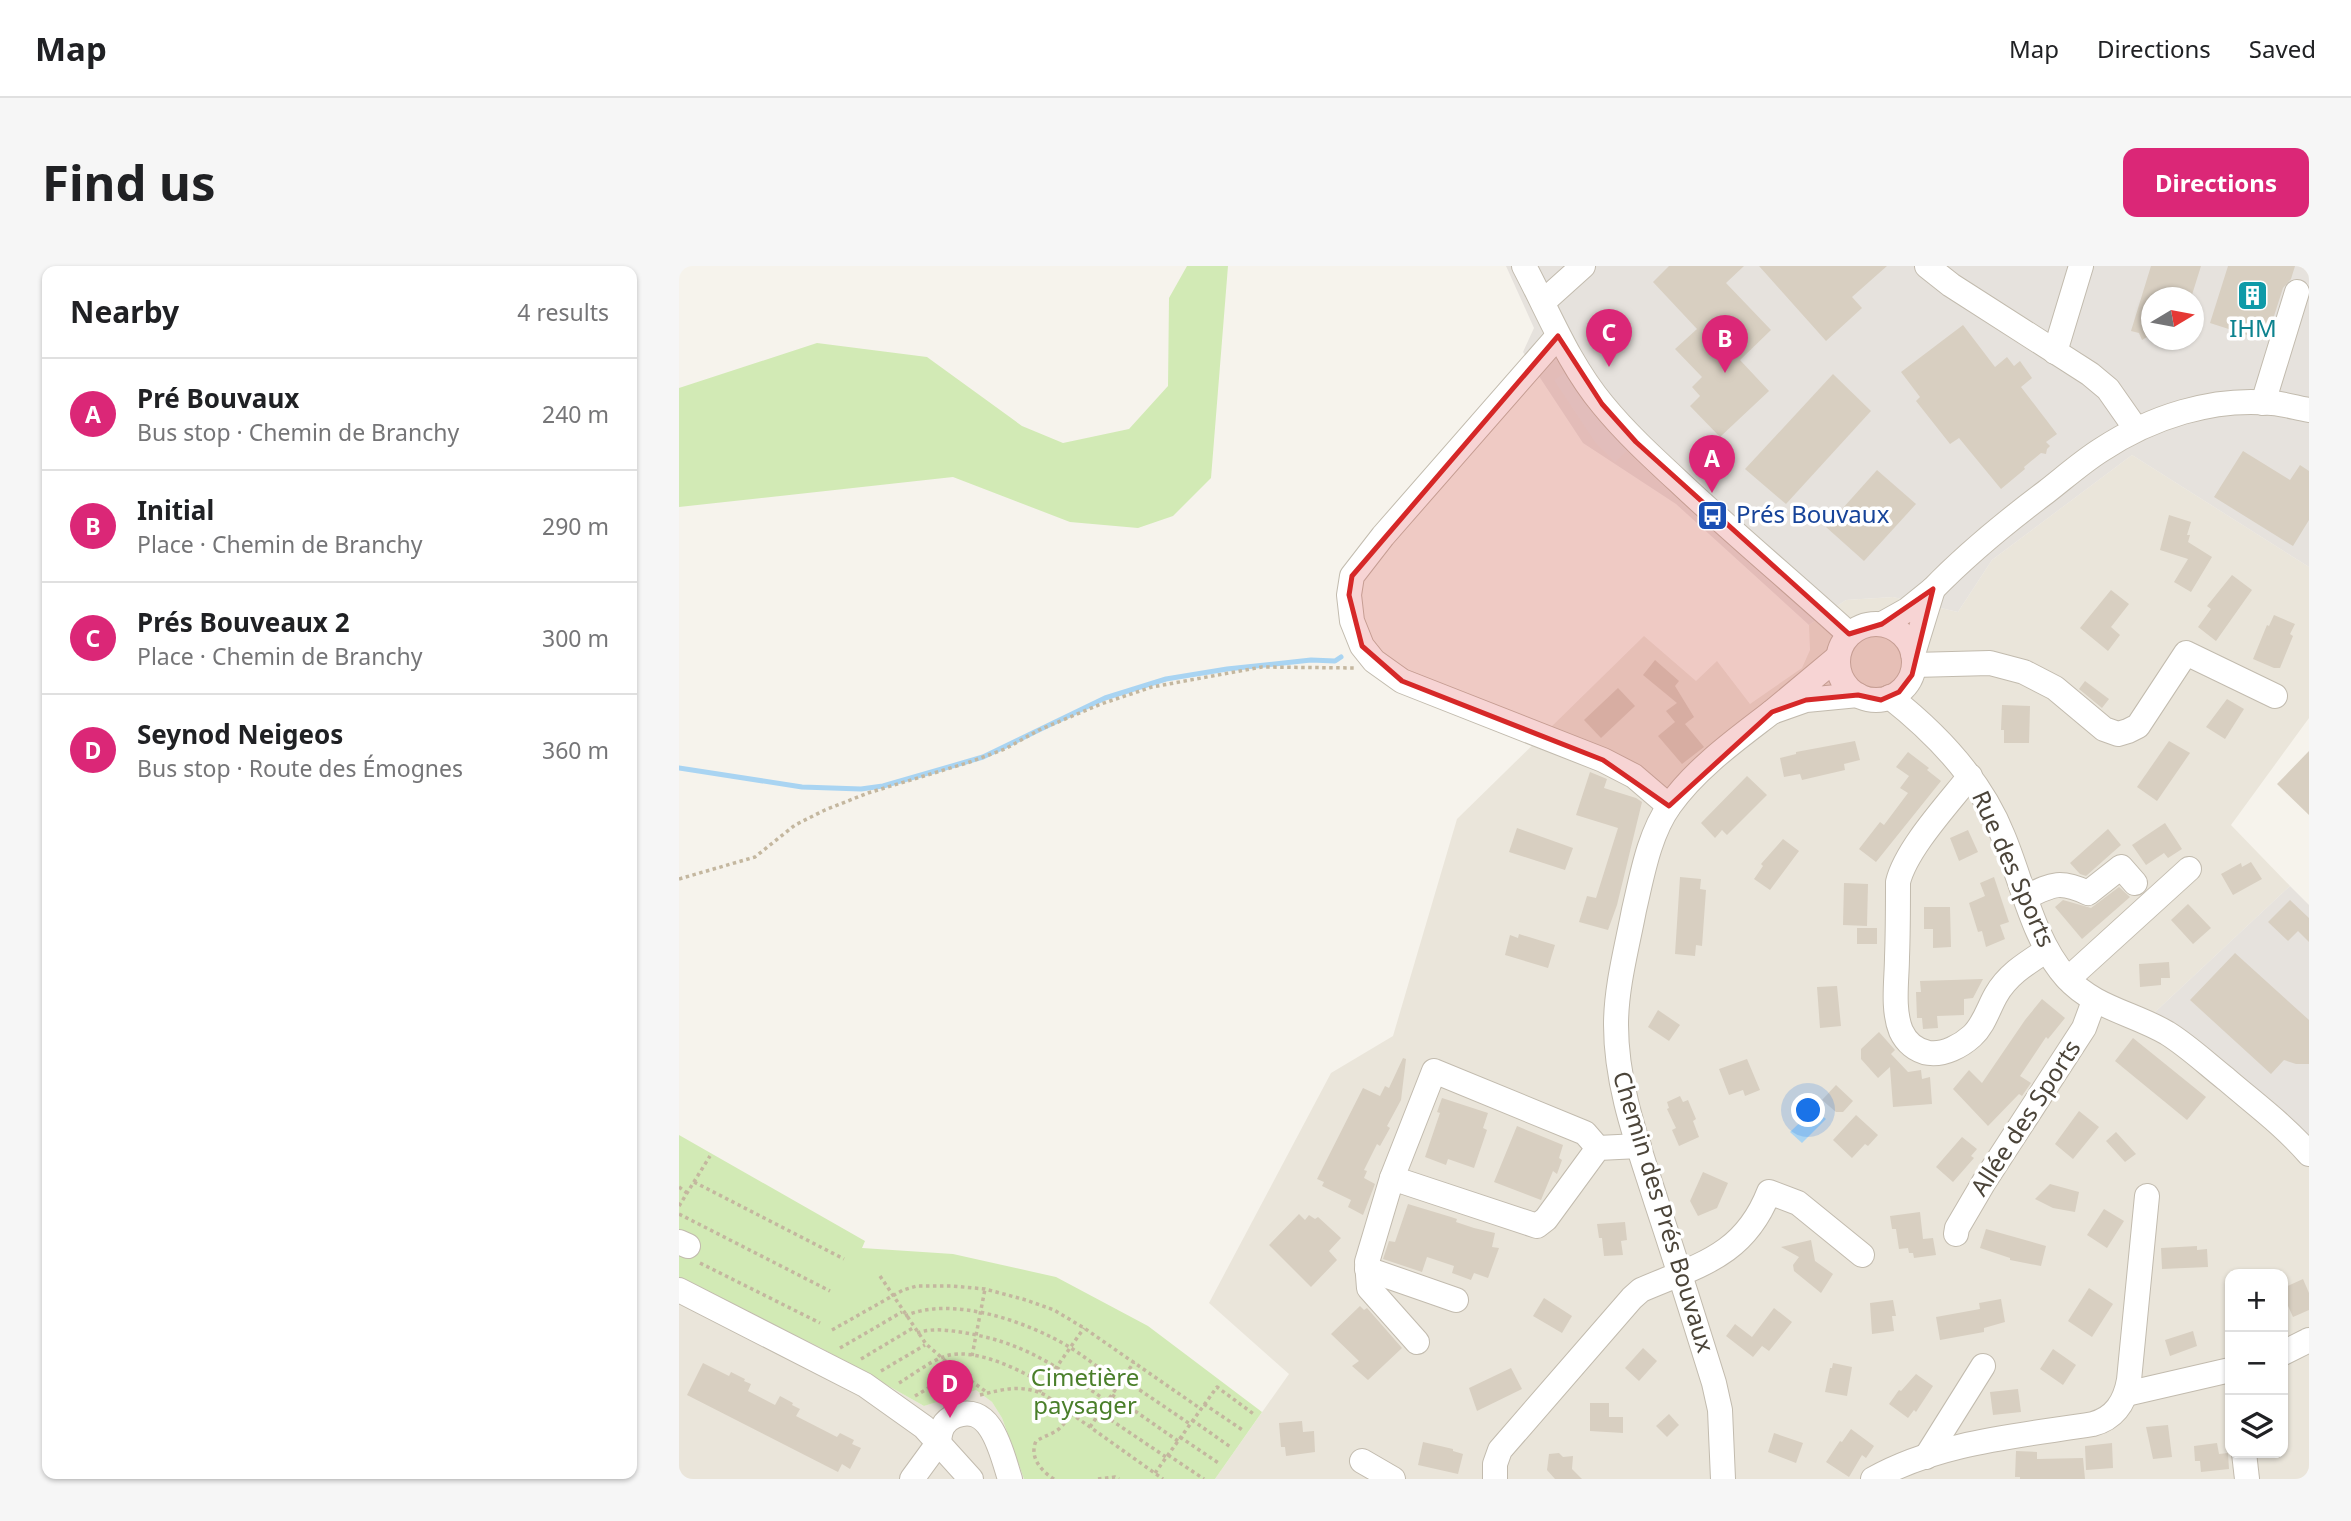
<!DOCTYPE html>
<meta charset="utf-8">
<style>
:root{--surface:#fff;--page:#f6f6f6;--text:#202124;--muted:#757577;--line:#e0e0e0;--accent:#db2777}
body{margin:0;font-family:"Noto Sans",sans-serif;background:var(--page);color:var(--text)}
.controls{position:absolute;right:21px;bottom:21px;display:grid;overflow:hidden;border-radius:14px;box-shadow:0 2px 5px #0004}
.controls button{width:63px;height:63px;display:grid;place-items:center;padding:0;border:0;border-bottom:2px solid var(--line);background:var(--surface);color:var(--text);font:35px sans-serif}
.compass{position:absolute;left:1462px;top:21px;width:63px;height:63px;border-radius:50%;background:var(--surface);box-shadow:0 2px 5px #0004;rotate:80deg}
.you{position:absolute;left:1130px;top:845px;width:24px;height:24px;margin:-18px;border:5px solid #fff;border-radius:50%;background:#1a73e8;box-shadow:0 0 0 10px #1a73e833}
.badge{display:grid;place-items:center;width:46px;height:46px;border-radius:50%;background:var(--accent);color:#fff;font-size:23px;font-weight:700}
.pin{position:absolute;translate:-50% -58px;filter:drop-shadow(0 2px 4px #0008)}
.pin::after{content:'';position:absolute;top:37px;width:24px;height:21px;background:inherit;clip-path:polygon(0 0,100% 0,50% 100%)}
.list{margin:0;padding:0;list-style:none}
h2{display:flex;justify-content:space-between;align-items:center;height:91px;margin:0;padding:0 28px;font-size:30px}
h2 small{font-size:23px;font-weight:400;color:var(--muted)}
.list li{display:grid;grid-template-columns:46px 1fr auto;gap:21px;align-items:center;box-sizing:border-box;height:112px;padding:0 28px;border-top:2px solid var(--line)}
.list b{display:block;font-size:26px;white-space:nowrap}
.list p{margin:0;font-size:23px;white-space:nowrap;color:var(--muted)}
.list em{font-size:23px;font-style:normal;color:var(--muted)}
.icon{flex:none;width:38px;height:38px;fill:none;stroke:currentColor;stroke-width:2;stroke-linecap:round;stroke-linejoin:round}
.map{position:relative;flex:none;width:1630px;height:1213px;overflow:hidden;border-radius:14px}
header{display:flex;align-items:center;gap:42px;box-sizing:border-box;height:98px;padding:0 35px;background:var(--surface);border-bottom:2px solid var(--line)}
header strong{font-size:33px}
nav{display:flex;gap:38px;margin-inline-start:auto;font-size:24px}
.intro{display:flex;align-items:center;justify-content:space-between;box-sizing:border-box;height:168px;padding:0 42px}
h1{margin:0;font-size:49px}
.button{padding:18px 32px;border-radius:14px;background:var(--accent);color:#fff;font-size:24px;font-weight:700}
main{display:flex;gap:42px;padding:0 42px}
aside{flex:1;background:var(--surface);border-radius:14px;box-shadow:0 2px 5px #0004}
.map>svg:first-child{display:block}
.residential{fill:#eae5da;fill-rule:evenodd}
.industrial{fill:#e6e2dd;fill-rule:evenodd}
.green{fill:#d2eab5}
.parking{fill:#e5e3e0}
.water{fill:#a9d4f2}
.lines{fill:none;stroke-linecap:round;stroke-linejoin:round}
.stream{stroke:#a9d4f2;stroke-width:5}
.building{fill:#d8cfc1}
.minor-casing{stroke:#c2bbae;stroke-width:26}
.path{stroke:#c4b79f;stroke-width:3.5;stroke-dasharray:3.5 3.5;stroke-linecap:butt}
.minor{stroke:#fff;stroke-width:24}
.marked{fill:#d62828;fill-opacity:0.2;stroke:#d62828;stroke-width:5;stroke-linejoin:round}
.labels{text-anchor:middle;stroke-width:7;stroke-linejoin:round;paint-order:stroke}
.culture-label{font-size:24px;fill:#0d838f;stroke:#fff}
.transit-label{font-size:24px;fill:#164399;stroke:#fff;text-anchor:start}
.street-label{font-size:24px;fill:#4b4439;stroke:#fff}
.park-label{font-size:24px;fill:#4a7f2a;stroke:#fff}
</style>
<header>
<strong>Map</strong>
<nav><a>Map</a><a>Directions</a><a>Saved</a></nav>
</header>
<div class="intro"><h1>Find us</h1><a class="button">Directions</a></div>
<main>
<aside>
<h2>Nearby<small>4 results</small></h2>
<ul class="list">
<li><span class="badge">A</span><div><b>Pré Bouvaux</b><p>Bus stop · Chemin de Branchy</p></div><em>240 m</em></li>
<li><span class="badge">B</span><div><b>Initial</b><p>Place · Chemin de Branchy</p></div><em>290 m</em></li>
<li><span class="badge">C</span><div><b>Prés Bouveaux 2</b><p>Place · Chemin de Branchy</p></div><em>300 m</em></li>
<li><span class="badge">D</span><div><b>Seynod Neigeos</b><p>Bus stop · Route des Émognes</p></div><em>360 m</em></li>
</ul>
</aside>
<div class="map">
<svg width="1630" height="1213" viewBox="0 0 1630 1213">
<rect width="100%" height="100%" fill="#f6f3ec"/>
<g class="residential">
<path d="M1453 189 1630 301V452L1552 559 1611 620 1475 747 1630 876V1213H536L610 1108 530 1037 652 807 714 770 778 553 965 370 1017 415 1038 395 1071 438 1123 402 1131 384 1130 359 1167 334 1214 331 1279 346 1313 294ZM1551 1008H1604V1187H1551Z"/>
<path d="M0 1011 142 1082 245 1140 297 1123 313 1136 323 1152 345 1213H0Z"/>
</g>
<g class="industrial">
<path d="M827 0H1630V301L1453 189 1313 294 1279 346 1214 331 1167 334 1130 359 997 238 904 177 844 86 855 62ZM1472 32H1514V74H1472Z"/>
<path d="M1611 620 1630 639V876L1475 747Z"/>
</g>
<g class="green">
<path d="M508 0H549L532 212 494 250 459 262 391 256 274 211 0 241V122L138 77 248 91 343 160 384 177 450 163 489 120 490 32Z"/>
<path d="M0 869 186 975 183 982 274 988 377 1011 469 1060 583 1146 536 1213H345L323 1152 313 1136 297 1124 245 1140 142 1082 0 1013Z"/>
</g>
<path class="parking" d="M889 105 949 184 936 196 916 176 875 114Z"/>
<path class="water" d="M1135 843 1147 853 1123 877 1111 866Z"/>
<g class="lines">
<path class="stream" d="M0 502 123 521 182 523 204 520 304 491 426 432 487 413 548 403 632 394 656 395 662 391"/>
</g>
<g class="building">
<path d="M990 0H1065L1047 17 1092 64 1061 94 1090 125 1041 171 1011 140 1021 130 1013 121 1023 111 996 83 1018 63 974 16Z"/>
<path d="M1080 0H1208L1173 31 1183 42 1147 75Z"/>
<path d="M1472 0H1522L1512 32H1473V68L1463 74 1460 67 1452 65Z"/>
<path d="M1549 0H1616L1612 13 1604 22 1587 75 1531 57Z"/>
<path d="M1284 59 1316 101 1328 91 1335 100 1341 95 1353 112 1342 121 1378 168 1367 176 1371 180 1368 183 1367 188 1362 187 1345 201 1346 203 1322 223 1280 172 1271 178 1237 135 1241 131 1222 106Z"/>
<path d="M1154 108 1192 145 1107 238 1066 203Z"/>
<path d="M1564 185 1611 214 1621 199 1630 205V254L1614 280 1535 231Z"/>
<path d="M1198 204 1237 238 1185 295 1147 261Z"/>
<path d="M1490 249 1512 256 1508 269H1511L1509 276 1533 291 1512 326 1495 316 1509 293 1481 284Z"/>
<path d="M1553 309 1573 324 1537 375 1519 361 1532 343 1528 340Z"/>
<path d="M1432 324 1450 338 1432 361 1441 369 1429 385 1401 362Z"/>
<path d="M1595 349 1616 358 1611 368 1614 370 1601 402H1595L1574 393 1588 359 1590 360Z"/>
<path d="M976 394 1000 415 996 420 1015 451 1006 458 1025 481 1003 498 979 470 996 456 987 445 998 437 964 409Z"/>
<path d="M1406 415 1430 433 1423 442 1400 423Z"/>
<path d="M939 422 956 440 922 472 905 454Z"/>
<path d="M1548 433 1565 443 1546 473 1527 461Z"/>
<path d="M1323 439 1351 440 1350 477H1325V464H1322Z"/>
<path d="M1176 475 1181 494 1165 498 1166 504 1123 514 1121 508 1105 511 1101 492 1117 488V486Z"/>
<path d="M1490 475 1511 487 1478 535 1458 521Z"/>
<path d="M1630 485V549L1598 518Z"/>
<path d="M1229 486 1250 502 1248 504 1262 515 1197 596 1180 583 1201 556 1205 559 1229 527 1221 522 1230 510 1217 501Z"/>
<path d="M911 506 928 513 925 522 957 532 963 536 938 639 929 664 900 656 908 630 917 632 939 562 897 549Z"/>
<path d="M1068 510 1088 529 1048 569 1043 564 1036 572 1022 557Z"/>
<path d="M1486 557 1503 583 1489 592 1485 587 1467 599 1453 579Z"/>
<path d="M838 562 894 582 886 604 830 586Z"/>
<path d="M1429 563 1442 579 1407 610 1401 608 1391 597Z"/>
<path d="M1289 564 1299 586 1280 595 1271 572Z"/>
<path d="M1104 573 1120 585 1091 624 1075 613 1084 600 1082 598Z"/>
<path d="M1572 596 1583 613 1554 629 1542 608 1562 597 1563 601Z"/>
<path d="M1001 611 1022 613 1021 623 1027 624 1023 680 1017 679 1016 690 996 688Z"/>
<path d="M1315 611 1330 656 1321 659 1326 673 1307 681 1303 665 1299 666 1290 637 1306 630 1301 617Z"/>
<path d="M1165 617 1189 618 1188 660 1164 659Z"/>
<path d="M1440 621 1451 631 1403 673 1376 641 1384 634 1412 642Z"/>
<path d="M1611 634 1630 652V676L1619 665 1609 675 1589 656Z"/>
<path d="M1509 638 1532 662 1514 678 1492 654Z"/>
<path d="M1245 641H1271L1272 681 1254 682V663H1245Z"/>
<rect x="1178" y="662" width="20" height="16"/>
<path d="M840 668 876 679 869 702 826 689 831 669 839 672Z"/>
<path d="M1556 687 1630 754V798H1617L1605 794 1592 808 1511 734Z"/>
<path d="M1490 696 1491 712H1482V719L1461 721 1460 698Z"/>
<path d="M1304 713 1294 732 1285 733V749L1258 750 1259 762 1244 763 1243 752H1238L1237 726H1242L1241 715Z"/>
<path d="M1158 720 1162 760 1141 762 1138 721Z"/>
<path d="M1363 733 1386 752 1369 773 1367 771 1341 810 1352 817 1343 830 1340 828 1309 860 1274 823 1290 804 1303 817 1346 754Z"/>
<path d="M979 744 1001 759 990 775 969 761Z"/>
<path d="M1200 766 1216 784 1212 788 1229 806 1242 804 1243 813 1251 811 1253 838 1214 841 1211 801 1199 812 1182 793V783Z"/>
<path d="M1454 772 1527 831 1508 854 1436 795Z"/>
<path d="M724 792 727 793 722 834 708 860 711 862 701 880 698 878 685 904 688 905 685 912 696 918 684 949 669 941 672 934 643 920 645 916 638 913 684 822 701 830 706 820 710 822Z"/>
<path d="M1068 793 1081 824 1066 830 1064 824 1050 829 1040 803Z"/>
<path d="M1157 819 1174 835 1164 846H1157L1143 834Z"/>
<path d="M1001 830 1004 836 1009 834 1017 853 1014 855 1020 871 1000 880 993 864 997 862 988 843 990 842 988 836Z"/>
<path d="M763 832 809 847 804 862 808 864 795 902 769 893 767 899 746 891 761 847 758 846Z"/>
<path d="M1400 845 1420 861 1394 893 1376 878Z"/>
<path d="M1177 849 1199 869 1189 880 1186 878 1173 892 1154 874Z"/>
<path d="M838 860 884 879 880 892 883 894 878 908 874 905 862 934 815 916Z"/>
<path d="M1437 866 1457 888 1446 896 1427 875Z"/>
<path d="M1283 871 1298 883 1292 890 1295 892 1274 916 1257 901Z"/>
<path d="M1024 906 1049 917 1038 942 1019 950 1011 935Z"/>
<path d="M1371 918 1400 926 1396 946 1374 942 1356 933Z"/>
<path d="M729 938 772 951 778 953 777 956 795 962 816 967 813 981 820 982 809 1012 795 1007 792 1014 773 1007 775 1000 748 991 743 1006 704 993 710 975 716 976Z"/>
<path d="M1425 943 1445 955 1428 982 1408 969Z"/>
<path d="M1241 946 1244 973 1254 972 1257 989 1235 992 1234 987H1230L1229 982 1220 983 1217 963H1213L1211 950Z"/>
<path d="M620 948 626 954 630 949 636 953 639 951 662 972 650 985 658 994 632 1021 590 979Z"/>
<path d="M946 956 948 974 942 975 944 989 925 990 923 972H920L918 958Z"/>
<path d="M1307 963 1367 980 1362 1000 1331 994V992L1301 982Z"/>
<path d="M1132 974 1136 995 1154 1008 1142 1027 1115 1005 1114 999 1120 991 1102 981Z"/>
<path d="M1518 980V984L1528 983 1529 1001 1483 1003 1482 982Z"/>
<path d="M1624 1013 1630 1027V1044L1614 1051 1604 1029V1022Z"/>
<path d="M1410 1022 1434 1038 1413 1071 1389 1055Z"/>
<path d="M865 1032 893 1050 883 1067 854 1050Z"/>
<path d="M1322 1033 1326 1056 1305 1062V1066L1261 1074 1257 1051 1301 1043 1300 1037Z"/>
<path d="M1214 1034 1217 1050H1213L1215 1065 1193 1068 1191 1037Z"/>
<path d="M681 1040 685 1044 688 1042 723 1082 689 1114 673 1100 680 1095 652 1068Z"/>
<path d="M1095 1042 1113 1056 1090 1085 1083 1080 1074 1091 1047 1070 1056 1058 1073 1071Z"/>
<path d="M1514 1065 1518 1080 1491 1090 1486 1074Z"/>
<path d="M964 1082 978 1095 960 1115 946 1102Z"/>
<path d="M1374 1083 1397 1099 1384 1119 1361 1103Z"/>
<path d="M24 1097 50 1110 52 1106 66 1113 65 1115 72 1118 69 1125 96 1139 101 1130 114 1137 113 1139 121 1143 117 1150 158 1171 161 1167 175 1174 173 1178 182 1182 171 1203 163 1198 159 1206 8 1129Z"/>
<path d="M1154 1097 1173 1101 1168 1130 1146 1126 1151 1102H1153Z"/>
<path d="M832 1102 843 1123 798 1145 790 1122Z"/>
<path d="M1237 1108 1254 1120 1237 1146 1235 1144 1229 1152 1210 1138 1220 1124 1222 1125Z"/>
<path d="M1339 1123 1342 1146 1314 1149 1311 1126Z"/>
<path d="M911 1137H930V1151H944V1167L911 1165Z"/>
<path d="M990 1148 1000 1159 988 1171 977 1160Z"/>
<path d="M623 1155 624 1166 635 1165 636 1186 607 1190 606 1181H602L600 1157Z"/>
<path d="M1489 1159 1493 1191 1474 1193 1467 1161Z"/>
<path d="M1172 1163 1195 1180 1187 1192 1183 1189 1170 1211 1147 1196 1161 1175 1163 1176Z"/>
<path d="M1095 1167 1124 1177 1117 1197 1089 1186Z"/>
<path d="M744 1176 774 1183V1185L784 1188 779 1208 739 1199Z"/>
<path d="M1433 1177 1434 1202 1407 1204 1406 1180Z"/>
<path d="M1538 1177 1540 1188 1549 1187 1550 1203 1522 1206 1521 1195H1516L1515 1180Z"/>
<path d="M1337 1185 1358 1186V1193L1404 1192 1406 1213H1341V1211H1336Z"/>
<path d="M880 1187 884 1191 894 1190 893 1203 903 1213H876L868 1204 870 1188Z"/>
</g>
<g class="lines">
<defs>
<g id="minor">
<path d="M845 0C870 47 889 97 924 139 946 166 973 191 999 215 1054 267 1113 316 1170 368"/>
<path d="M1248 0 1272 19 1411 108 1429 123 1457 163"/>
<path d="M864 36 904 0"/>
<path d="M879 70 704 270 673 310 670 329 673 355 683 380 695 395 723 415 924 494 955 510 990 540"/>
<path d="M1376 86 1402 0"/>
<path d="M1584 137 1618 26"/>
<path d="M1254 323C1289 287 1327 256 1367 226 1385 212 1403 196 1422 184 1472 151 1534 131 1593 137 1606 138 1618 142 1630 144"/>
<circle cx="1197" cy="396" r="38"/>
<path d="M1203 358 1228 344 1254 323 1234 388"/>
<path d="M1159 391 1093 446 1127 434 1179 429"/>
<path d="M1235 399 1311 397 1345 406 1376 422 1425 463 1439 468 1449 465 1459 460 1507 387 1596 430"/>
<path d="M1211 431C1258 468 1302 514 1324 570 1343 615 1354 674 1387 711 1415 742 1454 747 1488 767 1509 780 1528 798 1547 813 1576 838 1605 859 1630 888"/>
<path d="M1291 510C1269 538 1227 583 1219 616 1219 641 1219 666 1218 691 1218 713 1213 743 1222 765 1227 776 1237 785 1250 787 1265 789 1282 780 1293 770 1305 759 1309 743 1317 729 1329 708 1348 697 1368 684"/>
<path d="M1347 631C1374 618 1381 614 1409 627L1442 601 1456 617"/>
<path d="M1389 713 1510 603"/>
<path d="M919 882 867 953 858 960 713 912 755 805 906 867 919 882 960 880"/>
<path d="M713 912 688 996 690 1022 738 1076"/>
<path d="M1277 968 1278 962 1305 916 1405 762 1415 735"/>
<path d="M0 976 9 980"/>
<path d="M688 1003 777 1034"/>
<path d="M0 1024 186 1119 245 1161 292 1213"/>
<path d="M1604 1087 1630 1074"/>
<path d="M1447 1128 1551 1104"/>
<path d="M260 1176C261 1164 264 1155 276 1150 313 1135 323 1189 331 1213"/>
<path d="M1565 1187 1568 1213"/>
<path d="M1247 1191 1304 1100"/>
<path d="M683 1195 714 1213"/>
<path d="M233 1213 260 1176"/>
<path d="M816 1213V1198L821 1184 953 1032 962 1024C1020 999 1065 990 1090 926L1119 937 1183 989"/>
<path d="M1044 1213 1041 1144 1035 1117C1016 1056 997 995 977 935 959 878 937 820 937 759 937 721 948 681 955 644 963 610 970 568 991 539 1017 502 1058 473 1093 446"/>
<path d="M1194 1213C1260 1176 1340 1170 1414 1158 1436 1152 1446 1136 1450 1114L1468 930"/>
</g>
</defs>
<use href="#minor" class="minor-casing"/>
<g class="path">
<path d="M0 613 76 591 116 559 146 544 189 527 288 497 326 483 360 464 422 438 473 421 583 401 676 402"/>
<path d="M15 916 165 993"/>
<path d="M0 921 8 927"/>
<path d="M0 940 31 890"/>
<path d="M0 948 151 1025"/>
<path d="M21 997 141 1057"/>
<path d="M201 1010 247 1078 278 1105 309 1127"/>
<path d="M226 1050C273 1029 350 1056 392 1082 409 1093 424 1105 440 1117"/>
<path d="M153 1064 224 1024 238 1020H273L306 1023 347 1034 375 1044 405 1062 522 1143"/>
<path d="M238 1067C252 1062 267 1064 281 1066 346 1076 376 1100 428 1135"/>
<path d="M161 1082 223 1046"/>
<path d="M293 1090 306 1023"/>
<path d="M182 1093 234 1062"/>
<path d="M202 1105 246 1079"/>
<path d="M443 1112 511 1158"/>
<path d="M220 1117C235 1108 251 1095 267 1090 296 1081 341 1104 365 1118"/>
<path d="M360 1126 405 1062"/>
<path d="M301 1129C325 1123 343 1118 366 1129L484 1213"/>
<path d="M433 1129 499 1175"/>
<path d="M236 1130 278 1105"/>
<path d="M525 1138 565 1165"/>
<path d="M420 1146 487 1191"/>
<path d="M513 1154 553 1182"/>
<path d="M411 1161 455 1096"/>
<path d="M501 1171 541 1198"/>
<path d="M489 1189 525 1213"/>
<path d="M476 1207 538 1121 576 1149"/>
<path d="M375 1213C362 1205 350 1191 357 1175 377 1164 378 1169 392 1148"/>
<path d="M419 1213 436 1211 440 1213"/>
</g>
<use href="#minor" class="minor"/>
</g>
<path class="marked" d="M879 70 923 138 957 176 1170 368 1203 358 1254 323 1233 409 1220 426 1202 434 1179 429 1127 434 1093 446 990 540 924 494 723 415 683 380 670 329 673 310Z"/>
<defs>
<symbol id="building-square" viewBox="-11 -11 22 22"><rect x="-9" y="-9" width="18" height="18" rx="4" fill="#0f9aa8" stroke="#fff"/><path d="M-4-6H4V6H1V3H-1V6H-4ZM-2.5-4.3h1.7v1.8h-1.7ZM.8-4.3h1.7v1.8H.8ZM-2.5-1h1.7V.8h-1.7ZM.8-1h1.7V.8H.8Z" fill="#fff"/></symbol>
<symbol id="bus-square" viewBox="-11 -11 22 22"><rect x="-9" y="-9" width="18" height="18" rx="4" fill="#1a4fb4" stroke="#fff"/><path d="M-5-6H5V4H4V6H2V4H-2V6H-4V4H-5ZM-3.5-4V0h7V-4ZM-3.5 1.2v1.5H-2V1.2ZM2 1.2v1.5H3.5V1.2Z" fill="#fff"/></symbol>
</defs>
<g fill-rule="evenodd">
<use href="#building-square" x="1556" y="12" width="35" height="35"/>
<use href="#bus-square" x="1016" y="232" width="35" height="35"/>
</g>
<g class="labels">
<g class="culture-label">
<text x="1574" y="71">IHM</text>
</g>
<g class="transit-label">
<text x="1057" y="257">Prés Bouvaux</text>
</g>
<g class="street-label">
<text transform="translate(1334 603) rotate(66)" y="8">Rue des Sports</text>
<text transform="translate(1347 852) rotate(-57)" y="8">Allée des Sports</text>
<text transform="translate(984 946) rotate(73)" y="8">Chemin des Prés Bouvaux</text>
</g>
<g class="park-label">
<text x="406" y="1120">Cimetière<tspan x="406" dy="28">paysager</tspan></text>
</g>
</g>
</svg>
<div class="controls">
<button>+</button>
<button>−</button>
<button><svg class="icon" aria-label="layers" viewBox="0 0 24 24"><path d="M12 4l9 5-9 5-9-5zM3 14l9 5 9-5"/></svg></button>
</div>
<svg class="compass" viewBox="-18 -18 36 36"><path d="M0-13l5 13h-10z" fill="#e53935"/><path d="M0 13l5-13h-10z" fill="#757577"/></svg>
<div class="you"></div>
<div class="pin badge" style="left:1033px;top:227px">A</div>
<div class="pin badge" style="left:1046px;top:107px">B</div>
<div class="pin badge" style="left:930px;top:101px">C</div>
<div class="pin badge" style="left:271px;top:1152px">D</div>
</div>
</main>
